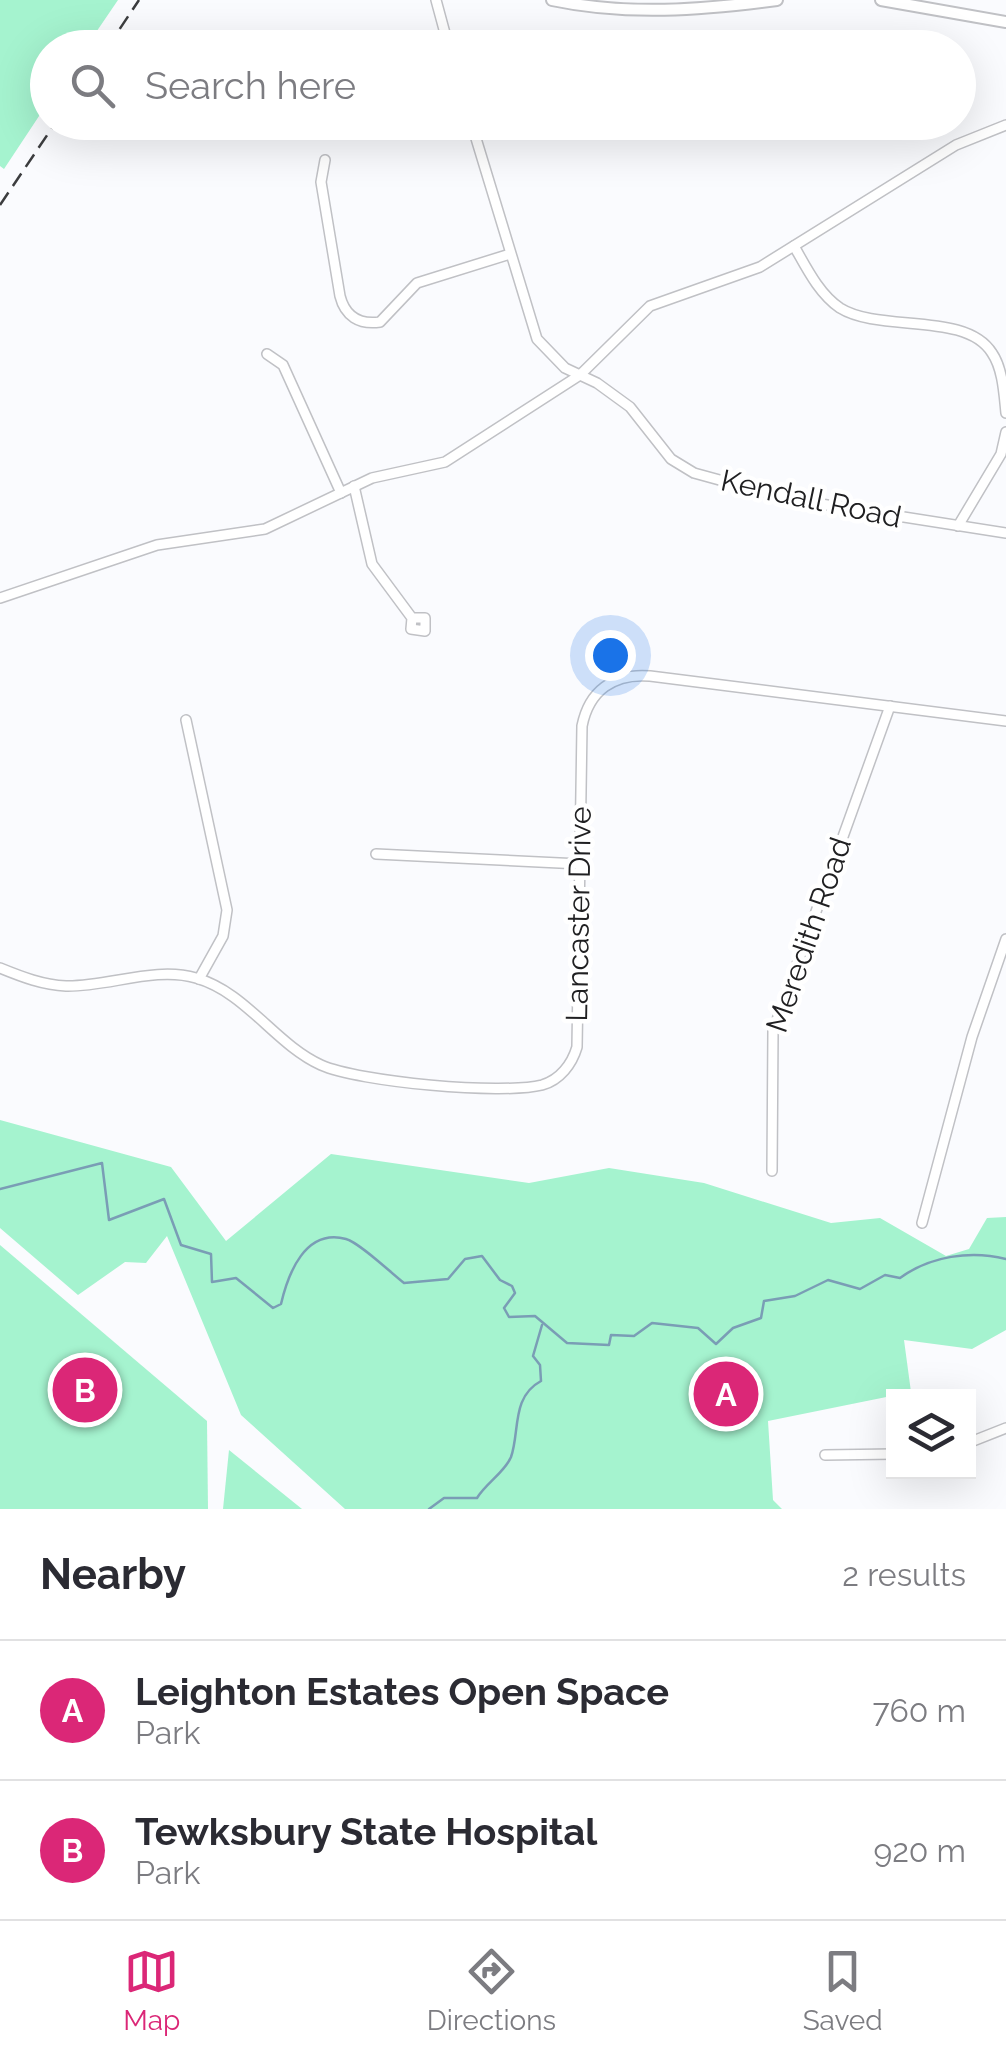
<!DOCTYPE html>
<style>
:root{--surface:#fff;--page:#f7f7f7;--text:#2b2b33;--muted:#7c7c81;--line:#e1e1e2;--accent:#db2777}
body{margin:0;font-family:Raleway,sans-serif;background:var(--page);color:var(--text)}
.controls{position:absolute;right:30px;bottom:30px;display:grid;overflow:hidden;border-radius:0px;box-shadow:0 10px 40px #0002}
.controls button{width:90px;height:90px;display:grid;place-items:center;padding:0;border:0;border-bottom:2px solid var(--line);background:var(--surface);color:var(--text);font:50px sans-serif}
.you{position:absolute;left:610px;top:655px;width:35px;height:35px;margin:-25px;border:8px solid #fff;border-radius:50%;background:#1a73e8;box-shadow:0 0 0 15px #1a73e833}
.badge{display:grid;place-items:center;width:65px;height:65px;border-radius:50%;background:var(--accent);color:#fff;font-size:32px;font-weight:700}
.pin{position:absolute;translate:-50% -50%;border:5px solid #fff;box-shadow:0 2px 10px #0006}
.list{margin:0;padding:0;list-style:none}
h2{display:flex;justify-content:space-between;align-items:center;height:130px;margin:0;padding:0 40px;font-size:42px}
h2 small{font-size:32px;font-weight:400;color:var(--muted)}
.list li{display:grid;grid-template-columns:65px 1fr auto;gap:30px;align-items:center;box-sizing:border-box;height:140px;padding:0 40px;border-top:2px solid var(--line)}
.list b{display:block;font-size:38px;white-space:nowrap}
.list p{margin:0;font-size:32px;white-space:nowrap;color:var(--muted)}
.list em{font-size:32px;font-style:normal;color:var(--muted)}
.icon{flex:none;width:55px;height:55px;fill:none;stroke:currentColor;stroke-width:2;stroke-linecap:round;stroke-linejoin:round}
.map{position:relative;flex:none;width:1006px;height:1509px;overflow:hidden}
.search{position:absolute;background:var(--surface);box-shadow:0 10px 40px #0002;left:30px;right:30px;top:30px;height:110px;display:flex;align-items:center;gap:25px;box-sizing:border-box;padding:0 35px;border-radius:55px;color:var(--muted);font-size:38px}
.sheet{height:410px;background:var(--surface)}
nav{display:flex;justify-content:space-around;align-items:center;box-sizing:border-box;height:140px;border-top:2px solid var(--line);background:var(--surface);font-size:28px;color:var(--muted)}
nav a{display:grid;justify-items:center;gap:5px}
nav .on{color:var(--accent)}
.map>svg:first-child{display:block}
.green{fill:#a5f3cf}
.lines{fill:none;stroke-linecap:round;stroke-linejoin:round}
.stream{stroke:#7a9db5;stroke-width:2.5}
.minor-casing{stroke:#c0c1c5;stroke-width:12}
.major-casing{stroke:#c0c1c5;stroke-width:14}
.minor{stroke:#fff;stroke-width:9}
.major{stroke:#fff;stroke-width:10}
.rail{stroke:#3c3d3f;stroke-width:2.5;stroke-dasharray:15 8;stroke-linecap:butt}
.labels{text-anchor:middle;stroke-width:9;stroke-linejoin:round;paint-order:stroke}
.street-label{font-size:30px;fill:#202022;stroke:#fff}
</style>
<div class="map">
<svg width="1006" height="1509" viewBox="0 0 1006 1509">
<rect width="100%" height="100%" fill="#fafbfe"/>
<g class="green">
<path d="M0 0H118L86 47 48 48 47 104 4 169 0 166Z"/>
<path d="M0 1120 171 1167 226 1241 331 1154 529 1183 609 1168 704 1183 831 1223 880 1218 946 1256 969 1249 987 1218 1006 1217V1330L972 1349 904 1340 911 1392 768 1421 773 1500 782 1509H345L241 1415 167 1236 146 1263 125 1262 78 1295 0 1228Z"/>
<path d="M0 1245 207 1421 208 1509H0Z"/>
<path d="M229 1450 302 1509H223Z"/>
</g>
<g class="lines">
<g class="stream">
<path d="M0 1189 102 1163 109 1220 164 1199 181 1245 211 1254 212 1282 236 1278 273 1308 281 1304C288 1274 305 1228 346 1239 360 1243 391 1273 404 1283L448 1279 465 1259 482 1256 500 1280 512 1286 515 1293 504 1308 509 1317 535 1316 567 1343 609 1345 611 1335 634 1336 652 1323 698 1328 716 1344 733 1328 761 1318 764 1301 795 1296 828 1280 860 1289 885 1275 900 1278C930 1256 971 1250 1006 1259"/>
<path d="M429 1509 444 1498H477C486 1483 505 1472 511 1457 520 1432 511 1397 541 1381L540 1365 533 1356 542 1325"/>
</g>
<defs>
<g id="minor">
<path d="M436 0 449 48"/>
<path d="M471 122 537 339 565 368 597 383 630 407 671 459 694 473 789 499 1006 533"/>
<path d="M325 160 321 182 340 296C345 316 359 325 380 322L417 283 510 254"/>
<path d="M794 246C806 267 819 294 840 308 880 333 966 311 992 353 1003 369 1004 394 1006 413"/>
<path d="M267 354 283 365 341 493"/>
<path d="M354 486 372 564 412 618 411 629 425 631V618H412"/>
<path d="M958 526 1001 454 1006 432"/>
<path d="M0 598 157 545 265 529 372 478 445 462 580 375 650 306 760 267 956 145 1006 125"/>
<path d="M186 720 227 910 223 936 199 979"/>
<path d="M376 854 580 864"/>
<path d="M0 968C22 977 43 985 66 986 108 987 155 966 196 978 246 992 275 1044 321 1065 359 1082 502 1095 542 1085 560 1080 572 1064 577 1047L582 726C589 691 613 673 650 676L1006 721"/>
<path d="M772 1171 773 1031 890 706"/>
<path d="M922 1223 972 1037 1006 939"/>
<path d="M968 1443 1006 1428"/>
<path d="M825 1455 894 1454"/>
</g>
<g id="major">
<path d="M552 0C627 16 702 10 777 0"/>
<path d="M881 0 1006 22"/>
</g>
</defs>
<use href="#minor" class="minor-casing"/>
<use href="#major" class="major-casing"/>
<use href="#minor" class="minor"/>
<use href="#major" class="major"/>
<g class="rail">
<path d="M107 48 139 0"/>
<path d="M0 205 56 122"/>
</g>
</g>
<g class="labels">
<g class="street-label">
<text transform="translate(811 499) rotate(12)" y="10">Kendall Road</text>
<text transform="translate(579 914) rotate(-89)" y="10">Lancaster Drive</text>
<text transform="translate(809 935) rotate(-71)" y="10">Meredith Road</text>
</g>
</g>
</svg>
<div class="controls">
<button><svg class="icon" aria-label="layers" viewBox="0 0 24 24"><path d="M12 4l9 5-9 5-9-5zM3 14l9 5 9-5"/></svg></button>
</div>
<div class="you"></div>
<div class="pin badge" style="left:726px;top:1394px">A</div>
<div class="pin badge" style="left:85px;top:1390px">B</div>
<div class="search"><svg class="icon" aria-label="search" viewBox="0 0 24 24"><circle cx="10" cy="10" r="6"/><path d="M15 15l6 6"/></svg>Search here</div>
</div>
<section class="sheet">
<h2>Nearby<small>2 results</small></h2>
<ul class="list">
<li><span class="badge">A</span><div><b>Leighton Estates Open Space</b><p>Park</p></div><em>760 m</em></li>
<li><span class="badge">B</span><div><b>Tewksbury State Hospital</b><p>Park</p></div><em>920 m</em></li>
</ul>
</section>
<nav>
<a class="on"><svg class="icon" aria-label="map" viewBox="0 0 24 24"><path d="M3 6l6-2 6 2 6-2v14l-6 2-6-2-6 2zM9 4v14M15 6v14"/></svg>Map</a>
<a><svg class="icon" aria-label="directions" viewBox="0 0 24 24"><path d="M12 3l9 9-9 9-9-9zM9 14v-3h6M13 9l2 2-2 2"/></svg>Directions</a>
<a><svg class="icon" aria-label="saved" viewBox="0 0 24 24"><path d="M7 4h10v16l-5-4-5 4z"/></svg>Saved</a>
</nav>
